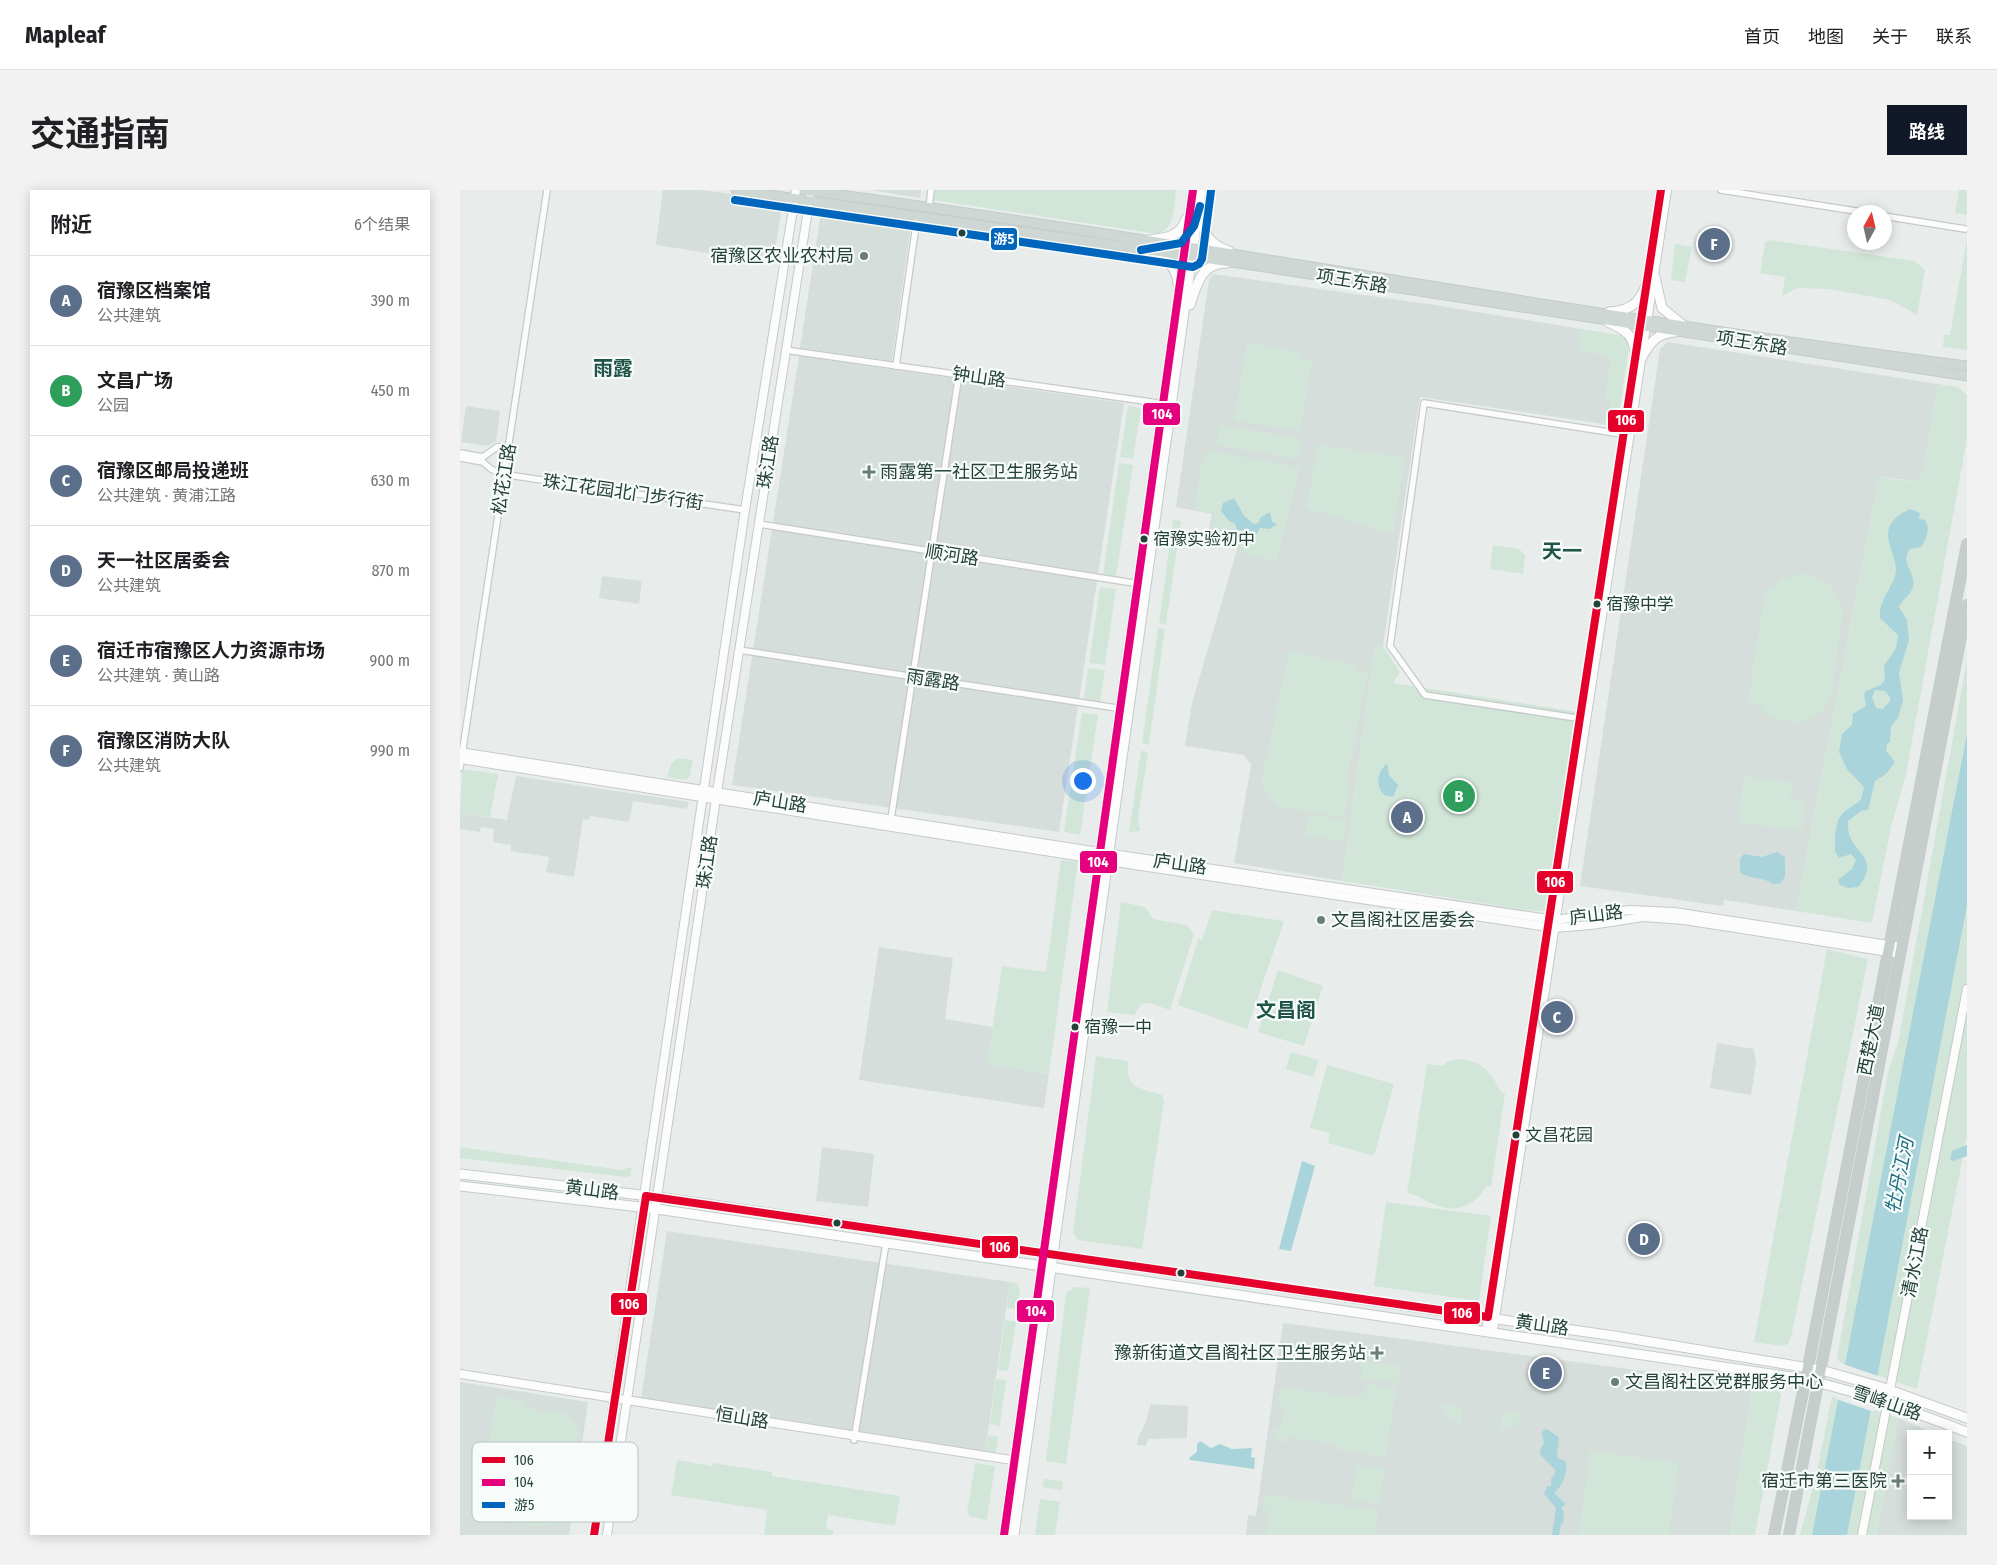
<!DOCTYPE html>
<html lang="zh">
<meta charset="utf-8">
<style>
:root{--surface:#fff;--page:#f2f2f2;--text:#202124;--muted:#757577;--line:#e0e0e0;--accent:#111827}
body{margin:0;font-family:"Fira Sans Condensed","Noto Sans SC",sans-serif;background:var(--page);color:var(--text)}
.controls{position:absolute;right:15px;bottom:15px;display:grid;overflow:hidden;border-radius:0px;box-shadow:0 2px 12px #0003}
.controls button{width:45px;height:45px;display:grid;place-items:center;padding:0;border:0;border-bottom:1px solid var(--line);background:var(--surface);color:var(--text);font:25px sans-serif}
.compass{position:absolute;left:1387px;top:15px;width:45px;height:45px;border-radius:50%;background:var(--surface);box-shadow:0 2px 12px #0003;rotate:8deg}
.you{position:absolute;left:622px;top:590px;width:18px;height:18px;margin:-12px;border:4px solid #fff;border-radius:50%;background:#1a73e8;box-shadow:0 0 0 8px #1a73e833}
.badge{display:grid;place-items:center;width:32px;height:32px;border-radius:50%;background:var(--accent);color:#fff;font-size:16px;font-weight:700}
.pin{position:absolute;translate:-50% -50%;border:2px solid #fff;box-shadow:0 1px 5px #0006}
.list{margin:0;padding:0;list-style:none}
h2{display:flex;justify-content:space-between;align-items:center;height:65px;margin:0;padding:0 20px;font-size:21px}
h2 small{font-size:16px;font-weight:400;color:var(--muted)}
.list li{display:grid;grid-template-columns:32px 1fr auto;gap:15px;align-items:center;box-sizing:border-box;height:90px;padding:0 20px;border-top:1px solid var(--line)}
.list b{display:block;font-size:19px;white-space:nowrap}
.list p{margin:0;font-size:16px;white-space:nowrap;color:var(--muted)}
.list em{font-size:16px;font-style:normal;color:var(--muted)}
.map{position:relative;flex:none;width:1507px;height:1345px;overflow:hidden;border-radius:0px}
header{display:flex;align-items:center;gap:30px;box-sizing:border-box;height:70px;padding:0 25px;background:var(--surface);border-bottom:1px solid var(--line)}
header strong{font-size:24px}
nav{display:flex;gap:28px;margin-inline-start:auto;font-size:18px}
.intro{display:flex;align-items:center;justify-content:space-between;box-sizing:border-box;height:120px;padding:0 30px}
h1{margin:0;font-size:35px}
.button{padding:12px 22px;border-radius:0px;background:var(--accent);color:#fff;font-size:18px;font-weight:700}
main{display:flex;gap:30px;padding:0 30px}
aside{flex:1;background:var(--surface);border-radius:0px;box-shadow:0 2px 12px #0003}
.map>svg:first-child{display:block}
.built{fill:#d6dedb}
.green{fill:#d1e6d8}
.water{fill:#a9d4db;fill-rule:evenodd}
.pier{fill:#e8edeb}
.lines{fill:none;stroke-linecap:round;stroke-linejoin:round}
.minor-casing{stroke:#c5cac8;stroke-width:8}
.tertiary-casing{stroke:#c5cac8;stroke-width:10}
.secondary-casing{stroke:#c3cbc8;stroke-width:11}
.primary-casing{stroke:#c3ccc9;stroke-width:11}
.trunk-casing{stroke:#c3ccc9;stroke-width:12}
.minor{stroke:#fcfcfc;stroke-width:5.5}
.tertiary{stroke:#fcfcfc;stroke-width:8}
.secondary{stroke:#fcfcfc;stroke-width:9}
.primary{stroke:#cfd7d5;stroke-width:9}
.trunk{stroke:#c6cecc;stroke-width:10}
.bus-1-casing{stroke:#f7fbf9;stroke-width:11}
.bus-2-casing{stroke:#f7fbf9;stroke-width:11}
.bus-3-casing{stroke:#f7fbf9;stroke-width:11}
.bus-1{stroke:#e4002b;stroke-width:8}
.bus-2{stroke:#e5007d;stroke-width:8}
.bus-3{stroke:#0065bd;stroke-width:8}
.bus-dot{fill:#24423a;stroke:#f7fbf9;stroke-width:2}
.poi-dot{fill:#697e78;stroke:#f7fbf9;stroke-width:2}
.labels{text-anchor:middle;stroke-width:4.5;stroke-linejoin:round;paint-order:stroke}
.bus-label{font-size:17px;fill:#24423a;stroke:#f7fbf9;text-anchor:start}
.poi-label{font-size:18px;fill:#24423a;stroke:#f7fbf9;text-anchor:end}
.street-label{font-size:18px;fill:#24423a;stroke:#f7fbf9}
.water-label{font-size:19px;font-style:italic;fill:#1c6f80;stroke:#f7fbf9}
.quarter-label{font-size:20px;font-weight:bold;fill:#1f5548;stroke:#f7fbf9}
.key{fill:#f7fbf9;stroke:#b8c4c0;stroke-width:1}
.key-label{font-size:14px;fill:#24423a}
.line-badge{stroke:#f7fbf9;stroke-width:2}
.badge-label{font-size:14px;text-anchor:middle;font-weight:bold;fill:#fff}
</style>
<header>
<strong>Mapleaf</strong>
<nav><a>首页</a><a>地图</a><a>关于</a><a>联系</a></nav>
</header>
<div class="intro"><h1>交通指南</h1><a class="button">路线</a></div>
<main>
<aside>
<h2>附近<small>6个结果</small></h2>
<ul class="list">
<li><span class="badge" style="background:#5c6f8a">A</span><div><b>宿豫区档案馆</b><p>公共建筑</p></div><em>390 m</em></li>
<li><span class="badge" style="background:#2e9e5b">B</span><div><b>文昌广场</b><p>公园</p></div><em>450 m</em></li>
<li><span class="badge" style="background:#5c6f8a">C</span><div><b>宿豫区邮局投递班</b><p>公共建筑 · 黄浦江路</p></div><em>630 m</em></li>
<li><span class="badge" style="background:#5c6f8a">D</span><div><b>天一社区居委会</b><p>公共建筑</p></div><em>870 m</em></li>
<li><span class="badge" style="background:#5c6f8a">E</span><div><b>宿迁市宿豫区人力资源市场</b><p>公共建筑 · 黄山路</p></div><em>900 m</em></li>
<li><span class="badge" style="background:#5c6f8a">F</span><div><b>宿豫区消防大队</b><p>公共建筑</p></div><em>990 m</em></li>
</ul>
</aside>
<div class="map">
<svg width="1507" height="1345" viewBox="0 0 1507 1345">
<rect width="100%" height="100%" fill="#e8edeb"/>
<g class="built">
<path d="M203 0H241L323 11 313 73 196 55Z"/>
<path d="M410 0H461L460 8Z"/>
<path d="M361 22 451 35 432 171 340 158Z"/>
<path d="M753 84 975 115 1170 147 1157 236 960 207 923 456 915 455 882 691 774 673 791 575 784 565 725 556 732 513 781 346 749 339 752 324 716 317 749 90Z"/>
<path d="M1208 152 1478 194 1463 285 1458 290 1452 291 1419 286 1336 721 1264 710 1263 716 1120 696 1200 159Z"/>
<path d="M339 166 664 213 599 642 272 595Z"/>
<path d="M6 216 40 221 36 251 27 256 1 252Z"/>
<path d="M142 386 182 391 179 414 139 408Z"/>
<path d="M56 586 229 612 227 619 173 611 169 632 130 626 129 630 123 629 114 687 86 682 89 667 51 661V655L33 652 34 639 21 637 20 642 0 639V623L47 630Z"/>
<path d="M419 757 493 768 485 829 533 837 527 874 589 884 584 918 399 890Z"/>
<path d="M1257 853 1294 859 1296 873 1291 905 1250 898Z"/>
<path d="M362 957 414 964 408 1017 356 1011Z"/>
<path d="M207 1041 550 1092 525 1262 181 1208Z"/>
<path d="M823 1133 1290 1195 1291 1207 1270 1345H786L788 1325 796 1326Z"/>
<path d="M0 1192 128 1212 109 1345H0Z"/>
<path d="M691 1214 728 1216 727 1248 688 1249 686 1256 677 1255 678 1248 685 1234Z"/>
<path d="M1438 1228 1476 1244H1451V1326H1488V1249L1507 1256V1345H1416Z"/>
</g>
<g class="green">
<path d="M475 0H716C714 16 716 37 698 44L473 10Z"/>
<path d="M1499 0H1507V25L1495 23Z"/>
<path d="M1507 49V160L1483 157 1484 145H1490Z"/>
<path d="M1309 50 1455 71 1465 80 1457 125 1430 110 1369 99 1337 98 1322 106 1325 87 1300 83 1305 53Z"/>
<path d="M1215 54 1232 57 1225 92 1211 90Z"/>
<path d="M1121 139 1170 147 1157 236 1140 234 1147 229 1150 210 1145 209 1151 168 1150 166 1118 160Z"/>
<path d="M787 153 839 162 838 168 852 171 840 241 774 230Z"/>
<path d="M1478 194 1498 197 1507 205V248L1446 584 1431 637 1412 733 1336 721 1419 286C1433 288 1452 296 1463 285Z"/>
<path d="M668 216 681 218 673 269 660 267Z"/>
<path d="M760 235 841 249 838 269 757 255Z"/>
<path d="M857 255 945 267 933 344 847 318Z"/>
<path d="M748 261 840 277 816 373 778 361 783 346 751 338 754 323 735 319 742 271Z"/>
<path d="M659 273 673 275 656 387 643 385Z"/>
<path d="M713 330 721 331 706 434 699 433Z"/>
<path d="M1033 355 1059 359 1065 365 1063 384 1030 379Z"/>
<path d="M1339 384C1357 385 1374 393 1380 412 1381 416 1381 419 1383 422L1371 507 1362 521 1353 528 1336 533 1309 527 1298 514 1288 513 1304 407 1309 398 1311 399 1321 390Z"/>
<path d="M640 397 656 399 645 475 629 473Z"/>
<path d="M698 438 705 439 689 555 682 553Z"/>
<path d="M915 454 923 456 940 482 933 493 1118 522 1087 721H1073L882 691Z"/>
<path d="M829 461 896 475 895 480 908 482 886 595H889L884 627 817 616 801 594Z"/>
<path d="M1507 470V946L1457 1199 1383 1174 1377 1168 1428 882 1438 853Z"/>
<path d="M628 478 645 480 640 512 624 509Z"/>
<path d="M622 523 638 525 620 645 604 642Z"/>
<path d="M681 561 688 562 678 629 680 641 669 642Z"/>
<path d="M218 568 233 570 230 586 226 590 207 587 211 574Z"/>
<path d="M2 579 38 584 30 627 0 623Z"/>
<path d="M1284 586 1332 593 1330 609 1346 612 1341 641 1278 632Z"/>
<path d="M849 624 887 630 883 652 845 645Z"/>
<path d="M601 670 618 672 589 884 527 874 542 776 586 782Z"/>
<path d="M661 712 685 717 693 729 727 735 734 744 710 820 689 813 681 814 674 825 647 822Z"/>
<path d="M752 720 824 731 787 839 718 815 738 749 742 750Z"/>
<path d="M1367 759 1408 769 1332 1143 1328 1154 1322 1156 1294 1152Z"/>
<path d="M818 780 863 796 844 856 798 842Z"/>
<path d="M831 862 859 870 853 887 826 879Z"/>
<path d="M636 866 668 871C666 900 678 897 702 905L704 911 682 1059 618 1050 613 1043Z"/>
<path d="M998 869C1021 870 1031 882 1041 902L1045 903 1031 997 1026 996C1016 1015 997 1024 976 1015 964 1011 960 1005 947 1003L967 874 982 876 989 871Z"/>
<path d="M867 875 934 894 914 966 868 953 870 943 850 938Z"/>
<path d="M0 957 161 980 172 977 170 986 165 987 0 968Z"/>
<path d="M926 1012 1031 1026 1019 1111 914 1096Z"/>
<path d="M550 1092 556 1093 560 1099 557 1119 547 1118Z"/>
<path d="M615 1097 630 1098 606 1274 586 1271 606 1103Z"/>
<path d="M545 1130 556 1132 548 1181 538 1180Z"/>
<path d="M903 1171 940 1176 938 1193 901 1188Z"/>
<path d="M536 1189 546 1190 540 1236 530 1234Z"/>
<path d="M908 1194 936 1198 926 1267 878 1260V1254L827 1247 826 1253 815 1249V1238L821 1239 824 1216 818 1215 820 1199 825 1198 894 1207 903 1205Z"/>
<path d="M1290 1195 1316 1198 1321 1205 1295 1345H1270L1291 1207Z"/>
<path d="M1372 1206 1438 1228 1416 1345H1340L1356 1286Z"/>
<path d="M36 1207 67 1211 66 1218 77 1220 76 1225C94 1216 110 1222 119 1240L108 1321C95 1343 71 1335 49 1332L60 1259 29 1254Z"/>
<path d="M982 1214 1003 1217 1001 1234 987 1225Z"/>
<path d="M1043 1222 1064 1225 1054 1235 1040 1240Z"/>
<path d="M528 1245 538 1247 536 1263 525 1262Z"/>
<path d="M1130 1261 1219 1273 1209 1345H1119Z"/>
<path d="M217 1270 252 1276 253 1273 312 1282V1286L440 1306 435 1336 368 1325 366 1339 374 1341 373 1345H304L307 1320 211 1305Z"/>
<path d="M515 1273 535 1276 527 1330 511 1327 507 1323Z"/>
<path d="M897 1275 924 1279 919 1314 892 1311Z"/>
<path d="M584 1289 603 1291 602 1300 582 1297Z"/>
<path d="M809 1305 915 1320 918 1323 915 1345H806L809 1320 803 1319 805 1308Z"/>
<path d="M580 1309 600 1312 595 1345H575Z"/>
</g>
<g class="water">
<path d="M774 308 784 326 794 334 799 333 800 328 810 322 812 332 817 334 810 339 800 338 796 345 793 346 782 340H777L775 334 769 331 761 321 763 313Z"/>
<path d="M1450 319 1460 323 1459 329 1465 330C1471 339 1466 349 1461 357L1450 359C1439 373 1456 381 1453 397 1451 405 1442 409 1439 417L1447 430 1449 450 1439 483 1443 510 1438 528 1431 536 1430 552 1427 554 1426 561 1435 572 1426 584 1415 591 1408 620 1401 621 1388 631C1385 664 1425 665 1398 697L1388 698 1380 695 1378 690 1392 679 1396 670 1391 664 1379 668 1375 661V645L1378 630 1384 622 1401 610 1404 597 1387 579 1379 562 1382 544 1392 535 1393 524 1406 516 1404 505 1406 501 1421 495 1425 490 1424 476 1436 458 1438 445 1420 428C1418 412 1430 401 1435 386 1442 365 1407 338 1450 319ZM1415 500 1425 501 1430 507V511L1423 519 1416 518 1412 507Z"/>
<path d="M1507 544V715L1387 1345H1352Z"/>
<path d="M927 573 929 585 938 595 933 607 924 605C915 595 917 583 927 573Z"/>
<path d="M1317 662 1325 667V686L1321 693 1313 694C1303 686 1289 690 1280 682V669L1284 664 1302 667Z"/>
<path d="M1507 955V966L1493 971 1490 970 1492 961Z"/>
<path d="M842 971 855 976 831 1061 819 1059Z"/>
<path d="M1084 1239 1089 1240 1099 1248 1097 1267 1106 1272C1108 1283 1102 1297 1094 1303L1106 1314 1101 1318 1104 1322 1103 1333 1101 1334 1099 1345H1092L1096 1318 1084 1304 1087 1296H1091V1289L1096 1281 1080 1264 1081 1257 1084 1254 1082 1243Z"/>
<path d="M740 1251 751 1258 760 1254 772 1259 792 1258 791 1267 795 1268 794 1279 730 1270 729 1268 737 1262V1254Z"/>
</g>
<path class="pier" d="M1383 1174 1421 1187 1414 1222 1376 1209Z"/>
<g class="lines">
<defs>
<g id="minor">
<path d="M1261 0 1402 22"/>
<path d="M469 18 471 0"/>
<path d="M1424 26 1505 39"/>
<path d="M325 160 705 214"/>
<path d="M436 176 457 28"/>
<path d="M0 263 23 267 37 257 45 256"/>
<path d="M0 268 23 272 31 279 41 284 285 320"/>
<path d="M299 334 680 394"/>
<path d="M279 460 663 519"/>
<path d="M1123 529 965 505 930 456 964 213 1167 245"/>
<path d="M0 578 87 0"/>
<path d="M431 629 499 184"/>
<path d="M394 1250 426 1053"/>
</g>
<g id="tertiary">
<path d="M1153 314 1201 0"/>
<path d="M0 562 639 662 1095 730 1170 720 1214 722 1435 756"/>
<path d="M0 569 648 671 1094 738 1131 735 1183 727 1224 730 1441 764"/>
<path d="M1026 1141 1140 402"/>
<path d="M1033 1141 1207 0"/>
<path d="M0 1184 564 1272"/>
<path d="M134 1345 285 320 336 0"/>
<path d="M147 1345 257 602 350 7"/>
<path d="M1402 1345 1507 799"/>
</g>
<g id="secondary">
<path d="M741 26C743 45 751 55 769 61"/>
<path d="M689 50C706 48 720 47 726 29"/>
<path d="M689 62C705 67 717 76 718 94"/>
<path d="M1195 87 1202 118 1223 135"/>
<path d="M730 115C737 94 741 73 767 73"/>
<path d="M1149 122C1174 121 1183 109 1189 86"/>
<path d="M1148 132C1169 141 1174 146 1176 169"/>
<path d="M1181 169C1189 154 1196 143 1215 142"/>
<path d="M0 984 198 1007 1161 1147 1361 1180 1421 1197 1507 1228"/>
<path d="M0 996 197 1019 1345 1189 1419 1209 1507 1242"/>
<path d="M544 1345 733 0"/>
<path d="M554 1345 741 0"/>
</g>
<g id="primary">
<path d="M276 0 785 74 1507 186"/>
<path d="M344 0C733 52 1118 126 1507 176"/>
</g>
<g id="trunk">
<path d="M1314 1345 1348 1177 1507 354"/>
<path d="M1329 1345 1507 415"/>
</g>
</defs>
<use href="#minor" class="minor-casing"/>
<use href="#tertiary" class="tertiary-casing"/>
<use href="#secondary" class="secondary-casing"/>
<use href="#primary" class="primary-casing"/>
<use href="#trunk" class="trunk-casing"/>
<use href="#minor" class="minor"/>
<use href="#tertiary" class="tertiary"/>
<use href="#secondary" class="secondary"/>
<use href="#primary" class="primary"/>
<use href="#trunk" class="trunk"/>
<defs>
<path id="bus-1" d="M134 1345 186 1006 1028 1127 1201 0"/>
<path id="bus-2" d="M544 1345 733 0"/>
<g id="bus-3">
<path d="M275 10 733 77 739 74 742 69 751 1"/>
<path d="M681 60 721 53 734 36 740 16"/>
</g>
</defs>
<use href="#bus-1" class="bus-1-casing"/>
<use href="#bus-2" class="bus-2-casing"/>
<use href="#bus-3" class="bus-3-casing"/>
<use href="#bus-1" class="bus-1"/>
<use href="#bus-2" class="bus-2"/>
<use href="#bus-3" class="bus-3"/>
</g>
<g class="bus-dot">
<circle cx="502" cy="43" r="4.5"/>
<circle cx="684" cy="349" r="4.5"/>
<circle cx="1137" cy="414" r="4.5"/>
<circle cx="615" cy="837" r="4.5"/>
<circle cx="1056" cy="945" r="4.5"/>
<circle cx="377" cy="1033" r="4.5"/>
<circle cx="721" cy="1083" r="4.5"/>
</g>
<g class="poi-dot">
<circle cx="404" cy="66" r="5"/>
<path d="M406.5 274.5h5v5h5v5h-5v5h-5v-5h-5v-5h5z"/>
<circle cx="861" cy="730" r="5"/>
<path d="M914.5 1155.5h5v5h5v5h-5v5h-5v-5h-5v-5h5z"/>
<circle cx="1155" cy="1192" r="5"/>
<path d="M1435.5 1283.5h5v5h5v5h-5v5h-5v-5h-5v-5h5z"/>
</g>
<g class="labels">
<g class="bus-label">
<text x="693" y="355">宿豫实验初中</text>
<text x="1146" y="420">宿豫中学</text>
<text x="624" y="843">宿豫一中</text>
<text x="1065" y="951">文昌花园</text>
</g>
<g class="poi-label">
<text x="394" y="72">宿豫区农业农村局</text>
<text x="420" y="288" text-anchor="start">雨露第一社区卫生服务站</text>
<text x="871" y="736" text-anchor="start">文昌阁社区居委会</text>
<text x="906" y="1169">豫新街道文昌阁社区卫生服务站</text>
<text x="1165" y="1198" text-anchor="start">文昌阁社区党群服务中心</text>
<text x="1427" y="1297">宿迁市第三医院</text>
</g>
<g class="street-label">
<text transform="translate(892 91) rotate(9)" y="6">项王东路</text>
<text transform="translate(1292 153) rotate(9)" y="6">项王东路</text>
<text transform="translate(519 187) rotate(8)" y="6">钟山路</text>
<text transform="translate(308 272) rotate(-81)" y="6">珠江路</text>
<text transform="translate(44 289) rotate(-81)" y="6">松花江路</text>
<text transform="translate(163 302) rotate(8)" y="6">珠江花园北门步行街</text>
<text transform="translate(492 365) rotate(9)" y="6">顺河路</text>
<text transform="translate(473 490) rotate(9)" y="6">雨露路</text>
<text transform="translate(320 612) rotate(9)" y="6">庐山路</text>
<text transform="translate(247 672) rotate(-82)" y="6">珠江路</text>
<text transform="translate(720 674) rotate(8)" y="6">庐山路</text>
<text transform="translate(1136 725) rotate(-7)" y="6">庐山路</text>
<text transform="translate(1411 850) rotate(-79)" y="6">西楚大道</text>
<text transform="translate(132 1000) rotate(7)" y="6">黄山路</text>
<text transform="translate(1455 1072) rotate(-79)" y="6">清水江路</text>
<text transform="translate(1082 1135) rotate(8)" y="6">黄山路</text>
<text transform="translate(1427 1213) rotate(19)" y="6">雪峰山路</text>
<text transform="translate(282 1228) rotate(9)" y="6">恒山路</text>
</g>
<g class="water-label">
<text transform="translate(1439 985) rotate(-79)" y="7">牡丹江河</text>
</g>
<g class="quarter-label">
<text x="153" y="185">雨露</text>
<text x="1102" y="368">天一</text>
<text x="826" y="827">文昌阁</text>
</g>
</g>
<rect x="12" y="1252" width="166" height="80" rx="8" class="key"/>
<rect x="22" y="1267" width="23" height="6" fill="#e4002b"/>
<rect x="22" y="1289" width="23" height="7" fill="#e5007d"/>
<rect x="22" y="1312" width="23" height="6" fill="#0065bd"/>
<g class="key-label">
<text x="54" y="1275">106</text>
<text x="54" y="1297">104</text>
<text x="54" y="1320">游5</text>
</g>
<g class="line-badge">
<rect x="530" y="37" width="28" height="24" rx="5" fill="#0065bd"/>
<rect x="682" y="212" width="39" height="24" rx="5" fill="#e5007d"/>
<rect x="1147" y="219" width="38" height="24" rx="5" fill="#e4002b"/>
<rect x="619" y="660" width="39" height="24" rx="5" fill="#e5007d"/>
<rect x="1076" y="680" width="38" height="24" rx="5" fill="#e4002b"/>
<rect x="521" y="1045" width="38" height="24" rx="5" fill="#e4002b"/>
<rect x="150" y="1102" width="38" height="24" rx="5" fill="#e4002b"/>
<rect x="556" y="1109" width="39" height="24" rx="5" fill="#e5007d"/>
<rect x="983" y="1111" width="38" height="24" rx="5" fill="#e4002b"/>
</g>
<g class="badge-label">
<text x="544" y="54">游5</text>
<text x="702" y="229">104</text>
<text x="1166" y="235">106</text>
<text x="638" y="677">104</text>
<text x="1095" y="697">106</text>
<text x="540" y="1062">106</text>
<text x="169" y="1119">106</text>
<text x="576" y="1126">104</text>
<text x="1002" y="1128">106</text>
</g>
</svg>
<div class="controls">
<button>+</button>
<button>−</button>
</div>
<svg class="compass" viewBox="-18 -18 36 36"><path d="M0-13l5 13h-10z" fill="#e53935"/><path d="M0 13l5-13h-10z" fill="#757577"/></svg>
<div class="you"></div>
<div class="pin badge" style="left:947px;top:627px;background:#5c6f8a">A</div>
<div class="pin badge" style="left:999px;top:606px;background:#2e9e5b">B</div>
<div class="pin badge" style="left:1097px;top:827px;background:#5c6f8a">C</div>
<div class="pin badge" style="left:1184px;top:1049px;background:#5c6f8a">D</div>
<div class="pin badge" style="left:1086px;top:1183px;background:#5c6f8a">E</div>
<div class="pin badge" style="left:1254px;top:54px;background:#5c6f8a">F</div>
</div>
</main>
